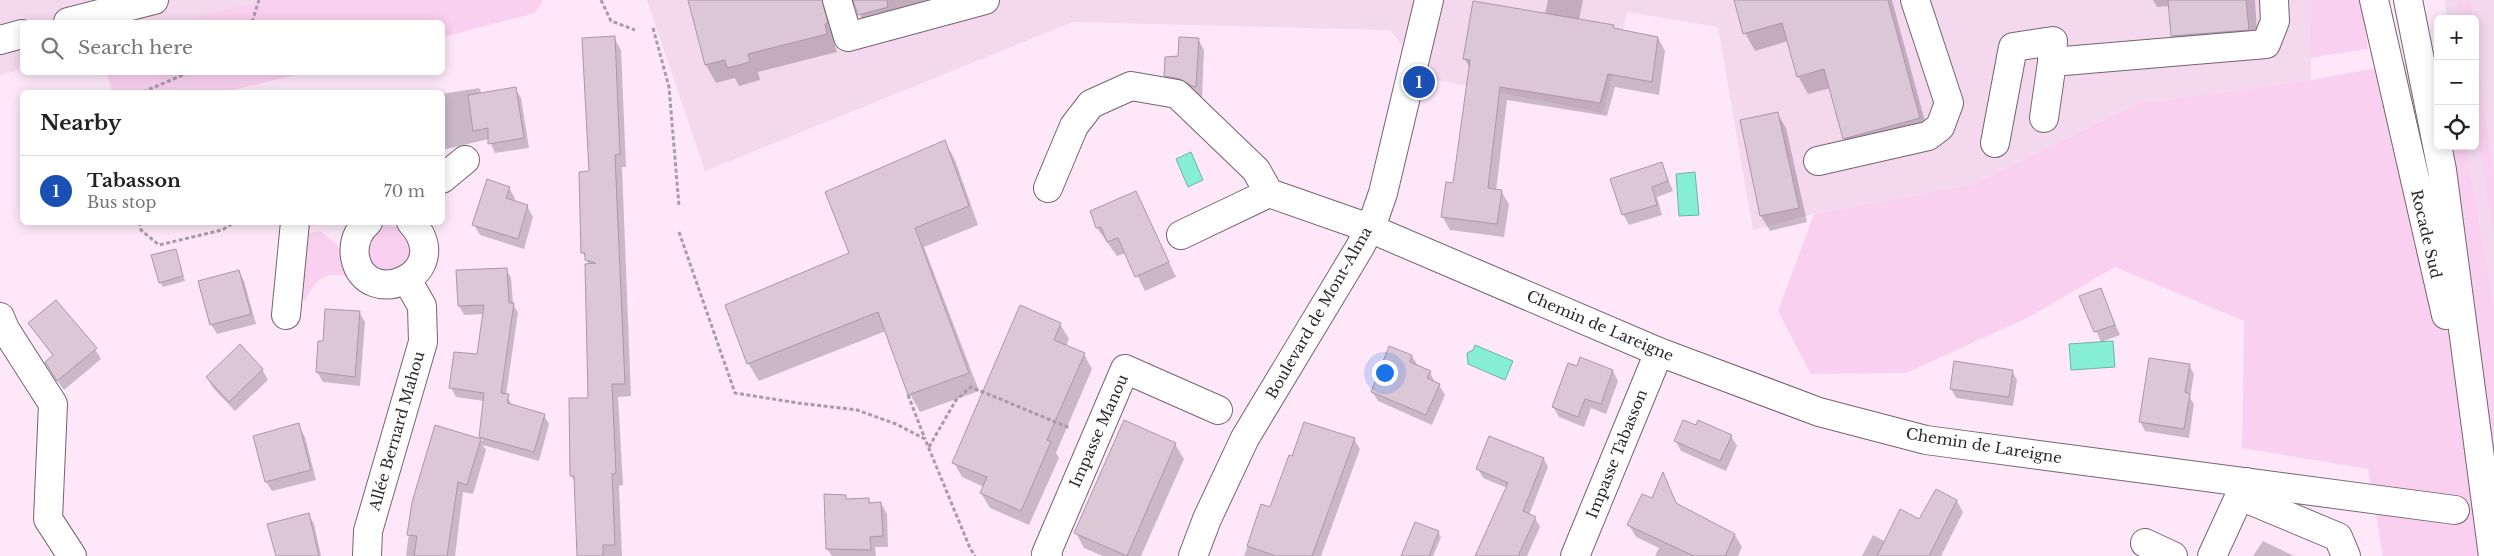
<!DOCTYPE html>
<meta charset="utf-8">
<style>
:root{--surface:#fff;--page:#f2f2f2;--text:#222;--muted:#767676;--line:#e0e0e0;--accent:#2563eb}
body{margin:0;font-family:"Libre Baskerville",serif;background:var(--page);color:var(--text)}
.controls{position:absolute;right:15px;top:15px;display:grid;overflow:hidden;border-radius:8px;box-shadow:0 2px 12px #0003}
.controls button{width:45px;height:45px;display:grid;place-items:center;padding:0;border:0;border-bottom:1px solid var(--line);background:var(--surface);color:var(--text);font:25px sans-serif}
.you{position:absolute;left:1384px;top:372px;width:18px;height:18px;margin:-12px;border:4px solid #fff;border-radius:50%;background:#1a73e8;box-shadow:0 0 0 8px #1a73e833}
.badge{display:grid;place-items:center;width:32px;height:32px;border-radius:50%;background:var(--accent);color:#fff;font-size:16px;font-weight:700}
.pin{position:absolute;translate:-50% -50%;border:2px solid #fff;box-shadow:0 1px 5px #0006}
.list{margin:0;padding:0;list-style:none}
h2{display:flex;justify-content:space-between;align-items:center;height:65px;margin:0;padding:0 20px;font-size:21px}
h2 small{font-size:16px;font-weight:400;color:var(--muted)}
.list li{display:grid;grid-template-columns:32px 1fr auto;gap:15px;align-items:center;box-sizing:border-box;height:70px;padding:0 20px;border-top:1px solid var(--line)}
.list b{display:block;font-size:19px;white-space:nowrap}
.list p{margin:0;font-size:16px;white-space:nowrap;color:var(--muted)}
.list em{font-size:16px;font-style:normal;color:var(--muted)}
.icon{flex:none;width:28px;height:28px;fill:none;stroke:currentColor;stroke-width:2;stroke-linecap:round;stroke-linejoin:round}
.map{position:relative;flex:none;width:2494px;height:556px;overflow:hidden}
.search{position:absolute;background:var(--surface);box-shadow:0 2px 12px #0003;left:20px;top:20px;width:425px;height:55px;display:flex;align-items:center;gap:12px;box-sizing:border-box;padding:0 18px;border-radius:8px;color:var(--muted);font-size:19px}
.panel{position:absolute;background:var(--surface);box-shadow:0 2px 12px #0003;left:20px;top:90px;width:425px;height:135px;border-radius:8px}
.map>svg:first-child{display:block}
.built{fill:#f4d8ed}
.green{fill:#f9d0f0}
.water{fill:#87eed6;stroke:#6db3a4}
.shadow{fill:#0003}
.building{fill:#dcc7d7;stroke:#ab97a7}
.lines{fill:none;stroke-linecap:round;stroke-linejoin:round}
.minor-casing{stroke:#766372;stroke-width:30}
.major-casing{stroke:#766372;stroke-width:30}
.path{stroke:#aa9aa7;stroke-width:3;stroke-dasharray:4 2.5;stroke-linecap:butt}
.minor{stroke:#fff;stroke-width:28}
.major{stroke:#fff;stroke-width:28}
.labels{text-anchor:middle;stroke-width:4;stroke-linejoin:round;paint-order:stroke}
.street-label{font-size:15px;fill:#30282f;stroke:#fff}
</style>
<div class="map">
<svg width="2494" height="556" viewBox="0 0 2494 556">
<rect width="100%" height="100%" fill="#fde7f8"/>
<g class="built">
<path d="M0 0H279L195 22H22V69L0 75Z"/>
<path d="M647 0H2311V80L2137 104 1975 184 1814 214 1753 230 1718 27 1627 12 1603 113 1427 78 1390 30 1073 22 705 171Z"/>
<path d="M2445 0H2494V307L2466 146H2475V19H2447Z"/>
</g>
<g class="green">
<path d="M267 0H543L535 13 443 37 442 22H176Z"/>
<path d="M2311 0H2361L2368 49 2310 58Z"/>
<path d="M2456 0H2470L2473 19H2459Z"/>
<path d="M2475 40 2494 183V236L2475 120Z"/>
<path d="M2438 57V146H2466L2494 307V556H2383L2368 469 2242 448 2244 321 2115 267 2029 317 1906 373 1811 374 1778 311 1814 214 1975 184 2137 104 2311 80Z"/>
<path d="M107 73V72L303 73 225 92H112Z"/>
<path d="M387 224 404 229 414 260 388 276 368 264 367 239 379 227Z"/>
<path d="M319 231C339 243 345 252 347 276 323 272 316 279 305 301L298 292 307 234Z"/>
</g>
<g class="water">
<path d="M1191 152 1203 180 1188 187 1176 159Z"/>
<path d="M1695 172 1699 215 1679 216 1676 174Z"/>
<path d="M2113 341 2115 367 2071 370 2069 344Z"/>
<path d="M1475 345 1513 361 1505 380 1468 364 1467 353 1473 350Z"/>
</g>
<g class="shadow">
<path d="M689 0H994L869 33 855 4 844 3 837 41 834 42 837 52 758 72 760 80 739 86 735 78 716 83 706 65Z"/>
<path d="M1548 0H1583L1579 20 1613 26 1615 30 1658 38 1665 51 1659 95 1615 87 1607 116 1507 100 1496 191H1501L1509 204 1504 237 1450 230 1442 216 1454 185 1470 68 1464 58 1545 14Z"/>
<path d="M1735 0H1892L1929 136 1854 156 1844 138 1831 88 1808 94 1798 76 1788 41 1755 51 1745 33Z"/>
<path d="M2153 0H2255L2258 48 2182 53 2172 35 2170 6 2157 7Z"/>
<path d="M614 38 621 50 626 167H622L631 396 618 397 623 485 619 486 622 556H578L575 482 571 475 590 399 589 265 583 253 590 173Z"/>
<path d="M1198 39 1204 50 1202 97 1171 86 1165 76 1179 57Z"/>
<path d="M479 88 482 94 515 88 521 98 529 148 495 153 489 139 442 150V94Z"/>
<path d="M1777 113 1786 128 1807 222 1770 231 1761 216Z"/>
<path d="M945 142 955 160 978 225 924 247 979 391 920 412 910 394 886 331 759 381 748 363 850 254Z"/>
<path d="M1662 164 1673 191 1657 197 1662 215 1629 225 1623 214Z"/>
<path d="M509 188 515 198 514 202 527 206 533 217 524 249 480 235 474 225Z"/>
<path d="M1136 192 1176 277 1145 291 1126 253 1117 256 1097 228Z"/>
<path d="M175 250 185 281 163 287 160 282Z"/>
<path d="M506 269 511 278 513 304 518 313 506 395 513 406 544 415 549 424 539 461 483 445 486 450 473 494 463 492 455 556H406L413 503 436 427 483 441 480 437 484 401 456 397 451 388 478 356 484 314 464 315 459 306 457 271Z"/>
<path d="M239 271 244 281 256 324 217 334 211 324Z"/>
<path d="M2100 289 2120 335 2101 342 2081 296Z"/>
<path d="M359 312 365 322 360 386 323 382 317 372 324 343Z"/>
<path d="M29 324 95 349 101 359 64 390 52 373 53 356Z"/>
<path d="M1060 324 1069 339 1066 346 1084 354 1092 369 1056 453 1059 458 1029 525 990 508 981 493 984 487 962 477 954 463Z"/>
<path d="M1412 356 1418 366 1430 372 1435 383 1439 385 1445 395 1432 425 1378 401 1372 391Z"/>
<path d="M2189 365 2194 374 2190 398 2194 404 2189 438 2145 431 2140 421Z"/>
<path d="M1578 367 1613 371 1618 381 1606 414 1591 408 1584 427 1559 417 1553 407Z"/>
<path d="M262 369 268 380 235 411 213 388 207 377Z"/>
<path d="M2012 371 2017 380 2013 406 1956 398 1951 389Z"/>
<path d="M299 427 305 437 316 480 272 491 266 482 255 437Z"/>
<path d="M1731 436 1737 446 1726 471 1681 451 1675 440Z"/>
<path d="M1354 439 1360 449 1321 556H1244L1262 506 1270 509 1293 458Z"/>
<path d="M1175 444 1184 459 1141 556H1103L1084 548 1076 533Z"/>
<path d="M1544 459 1548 467 1529 515 1535 518 1540 527 1527 556H1477L1507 488 1483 478 1478 469Z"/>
<path d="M1663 475 1678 506 1735 535 1742 547 1738 556H1655L1659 548 1636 537 1629 525 1652 500Z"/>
<path d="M845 496 847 500 868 499 871 504 881 503 887 514 888 547H875L876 556H832L827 549Z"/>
<path d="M1957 501 1963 512 1941 556H1862L1873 535 1886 542Z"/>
<path d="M308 514 314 524 321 556H277Z"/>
<path d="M1438 532 1441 537 1433 556H1403Z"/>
<path d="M2263 541 2294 556H2253Z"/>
</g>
<g class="building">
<path d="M688 0H822L828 23 825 24 827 34 748 54 750 62 727 68 725 60 705 65Z"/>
<path d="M853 0H887L888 7 858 15Z"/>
<path d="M1734 0H1888L1920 118 1843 139 1824 69 1797 77 1782 23 1743 34Z"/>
<path d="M2168 0H2246L2249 30 2171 36Z"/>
<path d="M1473 1 1614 25 1613 28 1658 37 1652 82 1608 74 1600 103 1500 87 1488 188 1502 190 1497 224 1441 217 1446 182 1453 183 1470 60 1463 59Z"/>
<path d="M615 36 620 154 615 155 625 384H612L616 473 612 474 615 545H603V556H577L574 476H570L569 398H588L585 264 596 263 585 260V253H581L579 172 589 171 582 38Z"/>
<path d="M1179 37 1199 38 1196 87 1192 86 1180 79 1164 76 1165 57 1178 56Z"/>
<path d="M516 87 524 138 488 144V128L473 131 468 95Z"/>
<path d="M1778 112 1799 208 1760 216 1740 120Z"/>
<path d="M945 140 969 206 915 228 969 373 908 395 878 312 747 364 725 305 849 253 825 192Z"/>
<path d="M1662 162 1668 181 1652 187 1657 205 1622 215 1610 179Z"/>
<path d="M487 179 510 187 506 198 528 205 518 239 472 225Z"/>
<path d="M1136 191 1169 262 1135 277 1118 238 1107 242 1101 227 1096 228 1090 211Z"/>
<path d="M176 249 183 276 159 283 151 255Z"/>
<path d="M507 268 509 303H514L501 393 509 394 507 403 545 414 534 452 479 437 484 393 449 388 454 352 477 354 484 305 458 306 456 270Z"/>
<path d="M239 270 251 314 210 325 198 281Z"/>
<path d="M2101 288 2115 325 2094 332 2079 296Z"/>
<path d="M56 300 97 348 57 381 45 362 53 355 28 323Z"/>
<path d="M1020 305 1061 323 1054 340 1085 353 1047 440 1051 442 1021 511 980 493 987 477 952 463Z"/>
<path d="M325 309 360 311 355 377 316 372 318 341H323Z"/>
<path d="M240 344 263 369 229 402 206 377Z"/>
<path d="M1389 346 1412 355 1410 362 1431 371 1427 378 1440 384 1426 415 1371 392Z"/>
<path d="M1580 357 1613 370 1601 404 1585 399 1578 417 1552 407 1568 363 1577 366Z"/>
<path d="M2149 358 2190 364 2185 392 2190 394 2184 429 2139 422Z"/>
<path d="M1954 361 2013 370 2009 397 1950 389Z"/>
<path d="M1124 420 1176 443 1127 556 1074 533Z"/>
<path d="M1683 420 1696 425 1698 420 1732 435 1720 461 1674 441Z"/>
<path d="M1304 422 1355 438 1312 556H1276L1247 546 1261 504 1270 507 1289 455 1292 456Z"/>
<path d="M299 423 311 470 265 482 253 436Z"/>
<path d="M435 425 481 439 467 485 458 482 447 556H414L417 536 407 535 412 502Z"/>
<path d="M1489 436 1544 458 1523 511 1536 517 1518 556H1475L1508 483 1476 469Z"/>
<path d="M1663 472 1676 503 1735 534 1725 556H1694L1627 525 1642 494 1652 498Z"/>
<path d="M1936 489 1957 500 1929 556H1877L1900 509 1919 519Z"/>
<path d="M824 494 846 495V499L869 498V503L881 502 883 536 870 537 871 550 826 549Z"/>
<path d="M309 513 319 556H276L267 524Z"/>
<path d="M1415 522 1439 531 1429 556H1401Z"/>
</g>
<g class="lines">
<defs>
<g id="minor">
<path d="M837 0 848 37 985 0"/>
<path d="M2044 118 2052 62 2266 44 2275 21 2274 0"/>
<path d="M1995 143 2013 47 2053 41 2052 62"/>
<path d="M1818 161 1928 136 1940 127 1949 103 1915 0"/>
<path d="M442 179 465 160"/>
<path d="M1048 188 1074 126 1091 104 1131 86 1177 94 1256 170 1269 193 1369 228 1659 352 1819 412 1926 440 2455 510"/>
<path d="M368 222C358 231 353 243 355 257 365 313 458 274 411 222"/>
<path d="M1181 235 1269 193"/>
<path d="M286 315 295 222"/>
<path d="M0 317 5 329 53 404 48 519 72 556"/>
<path d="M2240 496 2338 537 2346 556"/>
<path d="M2145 543 2173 556"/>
<path d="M367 556 368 531 423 342 422 306 407 280"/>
<path d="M1048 556 1046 554 1125 369 1218 410"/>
<path d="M1193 556 1207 519 1245 438 1360 247 1374 219 1383 193 1429 0"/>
<path d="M1575 556 1659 352"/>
<path d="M2212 556 2246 482"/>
</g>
<g id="major">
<path d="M2374 0 2446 315"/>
<path d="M2408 0 2442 170 2493 556"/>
<path d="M68 22 154 0"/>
<path d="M0 40 22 34"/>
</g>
</defs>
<use href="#minor" class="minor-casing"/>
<use href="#major" class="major-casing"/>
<g class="path">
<path d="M601 0 611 21 635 30"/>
<path d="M252 22 259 0"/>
<path d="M653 28 669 87 679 206"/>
<path d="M143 92 190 72"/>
<path d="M139 222 141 230 159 245 222 230 235 222"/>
<path d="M679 232 735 393 798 403 857 410 896 424 925 439 970 548 975 556"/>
<path d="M908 395 925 439"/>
<path d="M929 447 956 400 971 387 1070 428"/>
</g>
<use href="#minor" class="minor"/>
<use href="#major" class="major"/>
</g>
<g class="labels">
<g class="street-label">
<text transform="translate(2426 234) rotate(77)" y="5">Rocade Sud</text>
<text transform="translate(1319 313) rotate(-60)" y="5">Boulevard de Mont-Alma</text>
<text transform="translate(1600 326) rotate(23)" y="5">Chemin de Lareigne</text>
<text transform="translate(397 431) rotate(-74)" y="5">Allée Bernard Mahou</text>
<text transform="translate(1099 431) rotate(-66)" y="5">Impasse Manou</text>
<text transform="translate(1984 446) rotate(9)" y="5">Chemin de Lareigne</text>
<text transform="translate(1617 454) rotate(-68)" y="5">Impasse Tabasson</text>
</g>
</g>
</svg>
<div class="controls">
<button>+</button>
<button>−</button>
<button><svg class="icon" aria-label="locate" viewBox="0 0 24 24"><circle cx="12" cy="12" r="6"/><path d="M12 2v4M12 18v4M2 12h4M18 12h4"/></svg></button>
</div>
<div class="you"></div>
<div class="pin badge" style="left:1419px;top:82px;background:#1a4fb4">1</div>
<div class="search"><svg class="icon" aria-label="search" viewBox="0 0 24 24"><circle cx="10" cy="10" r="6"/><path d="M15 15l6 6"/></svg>Search here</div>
<section class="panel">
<h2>Nearby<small></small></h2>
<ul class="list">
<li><span class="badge" style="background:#1a4fb4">1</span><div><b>Tabasson</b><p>Bus stop</p></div><em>70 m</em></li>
</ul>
</section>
</div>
